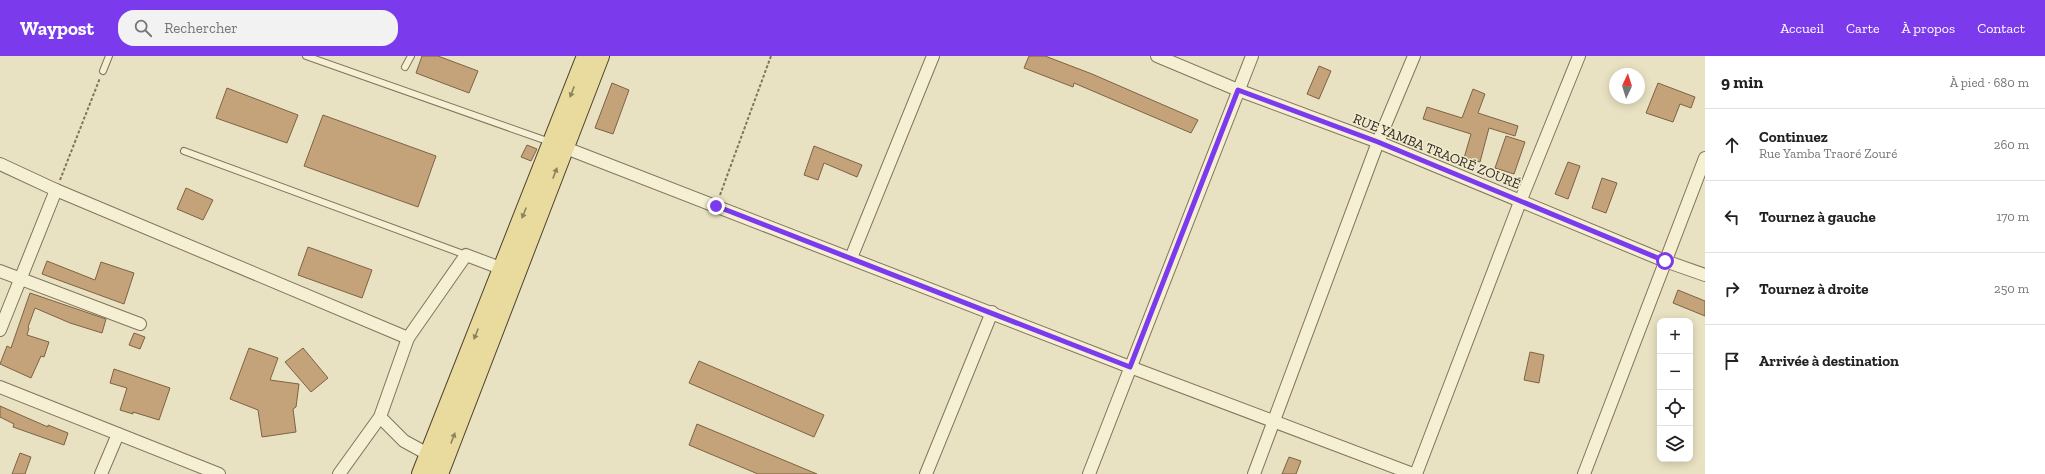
<!DOCTYPE html>
<html lang="fr">
<meta charset="utf-8">
<style>
:root{--surface:#fff;--page:#f2f2f2;--text:#222;--muted:#767676;--line:#e0e0e0;--accent:#7c3aed}
body{margin:0;font-family:"Zilla Slab",serif;background:var(--page);color:var(--text)}
.controls{position:absolute;right:12px;bottom:12px;display:grid;overflow:hidden;border-radius:8px;box-shadow:0 2px 10px #0003}
.controls button{width:36px;height:36px;display:grid;place-items:center;padding:0;border:0;border-bottom:1px solid var(--line);background:var(--surface);color:var(--text);font:20px sans-serif}
.compass{position:absolute;left:1609px;top:12px;width:36px;height:36px;border-radius:50%;background:var(--surface);box-shadow:0 2px 10px #0003;rotate:4deg}
.stop{position:absolute;width:12px;height:12px;margin:-9px;border:3px solid #7c3aed;border-radius:50%;background:#fff}
.stop.end{background:#7c3aed;border-color:#fff;box-shadow:0 1px 4px #0008}
.list{margin:0;padding:0;list-style:none}
h2{display:flex;justify-content:space-between;align-items:center;height:52px;margin:0;padding:0 16px;font-size:17px}
h2 small{font-size:13px;font-weight:400;color:var(--muted)}
.list li{display:grid;grid-template-columns:26px 1fr auto;gap:12px;align-items:center;box-sizing:border-box;height:72px;padding:0 16px;border-top:1px solid var(--line)}
.list b{display:block;font-size:15px;white-space:nowrap}
.list p{margin:0;font-size:13px;white-space:nowrap;color:var(--muted)}
.list em{font-size:13px;font-style:normal;color:var(--muted)}
.icon{flex:none;width:22px;height:22px;fill:none;stroke:currentColor;stroke-width:2;stroke-linecap:round;stroke-linejoin:round}
.map{position:relative;flex:none;width:1705px;height:418px;overflow:hidden}
header{display:flex;align-items:center;gap:24px;box-sizing:border-box;height:56px;padding:0 20px;background:var(--accent);color:#fff}
header strong{font-size:19px}
nav{display:flex;gap:22px;margin-inline-start:auto;font-size:14px}
.search{width:280px;height:36px;background:var(--page);display:flex;align-items:center;gap:10px;box-sizing:border-box;padding:0 14px;border-radius:16px;color:var(--muted);font-size:15px}
main{display:flex}
aside{flex:1;background:var(--surface)}
.map>svg:first-child{display:block}
.building{fill:#c4a37b;stroke:#7e6243}
.lines{fill:none;stroke-linecap:round;stroke-linejoin:round}
.lane-casing{stroke:#81745b;stroke-width:8}
.street-casing{stroke:#81745b;stroke-width:14}
.primary-casing{stroke:#4f422f;stroke-width:20}
.path{stroke:#81745b;stroke-width:2;stroke-dasharray:3 2;stroke-linecap:butt}
.lane{stroke:#f5efd4;stroke-width:6}
.street{stroke:#f5efd4;stroke-width:12}
.primary{stroke:#e9db9d;stroke-width:18}
.oneway{fill:#8e825e}
.route{stroke:#7c3aed;stroke-width:5}
.labels{text-anchor:middle;stroke-width:3;stroke-linejoin:round;paint-order:stroke}
.street-label{font-size:14px;fill:#322a1e;stroke:#f1ecd1}
</style>
<header>
<strong>Waypost</strong>
<div class="search"><svg class="icon" aria-label="search" viewBox="0 0 24 24"><circle cx="10" cy="10" r="6"/><path d="M15 15l6 6"/></svg>Rechercher</div>
<nav><a>Accueil</a><a>Carte</a><a>À propos</a><a>Contact</a></nav>
</header>
<main>
<div class="map">
<svg width="1705" height="418" viewBox="0 0 1705 418">
<rect width="100%" height="100%" fill="#e9e2c2"/>
<g class="building">
<path d="M422 0H438L478 15 469 37 416 17Z"/>
<path d="M1029 0H1045L1092 18 1198 64 1191 77 1074 27 1073 31 1024 12Z"/>
<path d="M1319 10 1331 15 1319 43 1307 38Z"/>
<path d="M612 27 629 34 613 78 595 72Z"/>
<path d="M1658 27 1695 41 1691 52 1680 48 1673 66 1646 57Z"/>
<path d="M227 32 298 59 287 87 216 62Z"/>
<path d="M1473 33 1485 38 1478 57 1518 70 1515 80 1489 72 1480 106 1464 102 1471 78 1423 63 1427 51 1462 62Z"/>
<path d="M323 59 436 100 418 151 304 110Z"/>
<path d="M1506 80 1525 86 1514 118 1495 112Z"/>
<path d="M527 89 537 93 531 105 521 101Z"/>
<path d="M814 90 862 109 857 121 824 107 818 124 804 119Z"/>
<path d="M1568 106 1580 110 1568 143 1555 138Z"/>
<path d="M1602 122 1617 127 1606 157 1592 152Z"/>
<path d="M186 132 213 144 203 164 177 153Z"/>
<path d="M308 191 372 214 362 242 298 219Z"/>
<path d="M47 205 95 224 101 206 134 217 124 248 42 218Z"/>
<path d="M1678 234 1705 245V260L1673 247Z"/>
<path d="M30 237 106 263 102 277 70 267 35 252 28 271 29 272 27 279 49 286 44 301 41 300 31 322 0 308 7 290 11 292Z"/>
<path d="M134 277 145 281 140 293 129 289Z"/>
<path d="M249 292 278 302 270 324 299 328 296 351 293 353 296 376 262 381 258 354 230 343Z"/>
<path d="M303 292 328 322 311 336 285 306Z"/>
<path d="M1530 296 1544 299 1539 327 1524 324Z"/>
<path d="M699 305 824 359 814 381 689 327Z"/>
<path d="M114 313 170 332 159 364 133 356V358L120 354 127 332 110 327Z"/>
<path d="M0 350 48 371V369L68 377 64 389 13 371 14 368 0 361Z"/>
<path d="M697 368 817 418H758L689 389Z"/>
<path d="M20 397 31 401 25 418H12Z"/>
<path d="M1289 401 1301 405 1296 418H1282Z"/>
</g>
<g class="lines">
<defs>
<g id="lane">
<path d="M306 0 550 86"/>
<path d="M405 11 411 0"/>
<path d="M103 15 109 0"/>
<path d="M184 95 466 199"/>
</g>
<g id="street">
<path d="M1157 0 1238 34 1378 86 1665 205 1705 219"/>
<path d="M558 89 1130 311 1413 418"/>
<path d="M0 108 56 134 408 282 466 199 508 215"/>
<path d="M851 202 933 0"/>
<path d="M0 215 140 268"/>
<path d="M0 274 56 134"/>
<path d="M0 331 219 418"/>
<path d="M380 361 404 385 435 402"/>
<path d="M101 418 118 378"/>
<path d="M339 418 380 361 408 282"/>
<path d="M926 418 992 256"/>
<path d="M1089 418 1252 0"/>
<path d="M1254 418 1378 86 1414 0"/>
<path d="M1416 418 1520 146 1579 0"/>
<path d="M1584 418 1705 102"/>
</g>
<g id="primary">
<path d="M421 418 586 0"/>
<path d="M439 418 600 0"/>
</g>
</defs>
<use href="#lane" class="lane-casing"/>
<use href="#street" class="street-casing"/>
<use href="#primary" class="primary-casing"/>
<g class="path">
<path d="M60 124 100 22"/>
<path d="M720 139 771 0"/>
</g>
<use href="#lane" class="lane"/>
<use href="#street" class="street"/>
<use href="#primary" class="primary"/>
</g>
<defs><path id="oneway-solid" d="M-6-.8H1V-3.2L6.5 0L1 3.2V.8H-6Z"/></defs>
<g class="oneway">
<use href="#oneway-solid" transform="translate(572 36) rotate(111)"/>
<use href="#oneway-solid" transform="translate(555 117) rotate(-69)"/>
<use href="#oneway-solid" transform="translate(524 157) rotate(112)"/>
<use href="#oneway-solid" transform="translate(476 278) rotate(112)"/>
<use href="#oneway-solid" transform="translate(453 382) rotate(-69)"/>
</g>
<g class="lines">
<path class="route" d="M716 150 1130 311 1238 34 1378 86 1665 205"/>
</g>
<g class="labels">
<g class="street-label">
<text transform="translate(1437 95) rotate(22)" y="5">RUE YAMBA TRAORÉ ZOURÉ</text>
</g>
</g>
</svg>
<div class="controls">
<button>+</button>
<button>−</button>
<button><svg class="icon" aria-label="locate" viewBox="0 0 24 24"><circle cx="12" cy="12" r="6"/><path d="M12 2v4M12 18v4M2 12h4M18 12h4"/></svg></button>
<button><svg class="icon" aria-label="layers" viewBox="0 0 24 24"><path d="M12 4l9 5-9 5-9-5zM3 14l9 5 9-5"/></svg></button>
</div>
<svg class="compass" viewBox="-18 -18 36 36"><path d="M0-13l5 13h-10z" fill="#e53935"/><path d="M0 13l5-13h-10z" fill="#767676"/></svg>
<div class="stop" style="left:1665px;top:205px"></div>
<div class="stop end" style="left:716px;top:150px"></div>
</div>
<aside>
<h2>9 min<small>À pied · 680 m</small></h2>
<ul class="list">
<li><svg class="icon" aria-label="ahead" viewBox="0 0 24 24"><path d="M12 20V5M6 11l6-6 6 6"/></svg><div><b>Continuez</b><p>Rue Yamba Traoré Zouré</p></div><em>260 m</em></li>
<li><svg class="icon" aria-label="left" viewBox="0 0 24 24"><path d="M17 20v-9H6M10 6l-5 5 5 5"/></svg><div><b>Tournez à gauche</b></div><em>170 m</em></li>
<li><svg class="icon" aria-label="right" viewBox="0 0 24 24"><path d="M7 20v-9h11M14 6l5 5-5 5"/></svg><div><b>Tournez à droite</b></div><em>250 m</em></li>
<li><svg class="icon" aria-label="arrive" viewBox="0 0 24 24"><path d="M6 21V4h12l-3 4 3 4H6"/></svg><div><b>Arrivée à destination</b></div></li>
</ul>
</aside>
</main>
